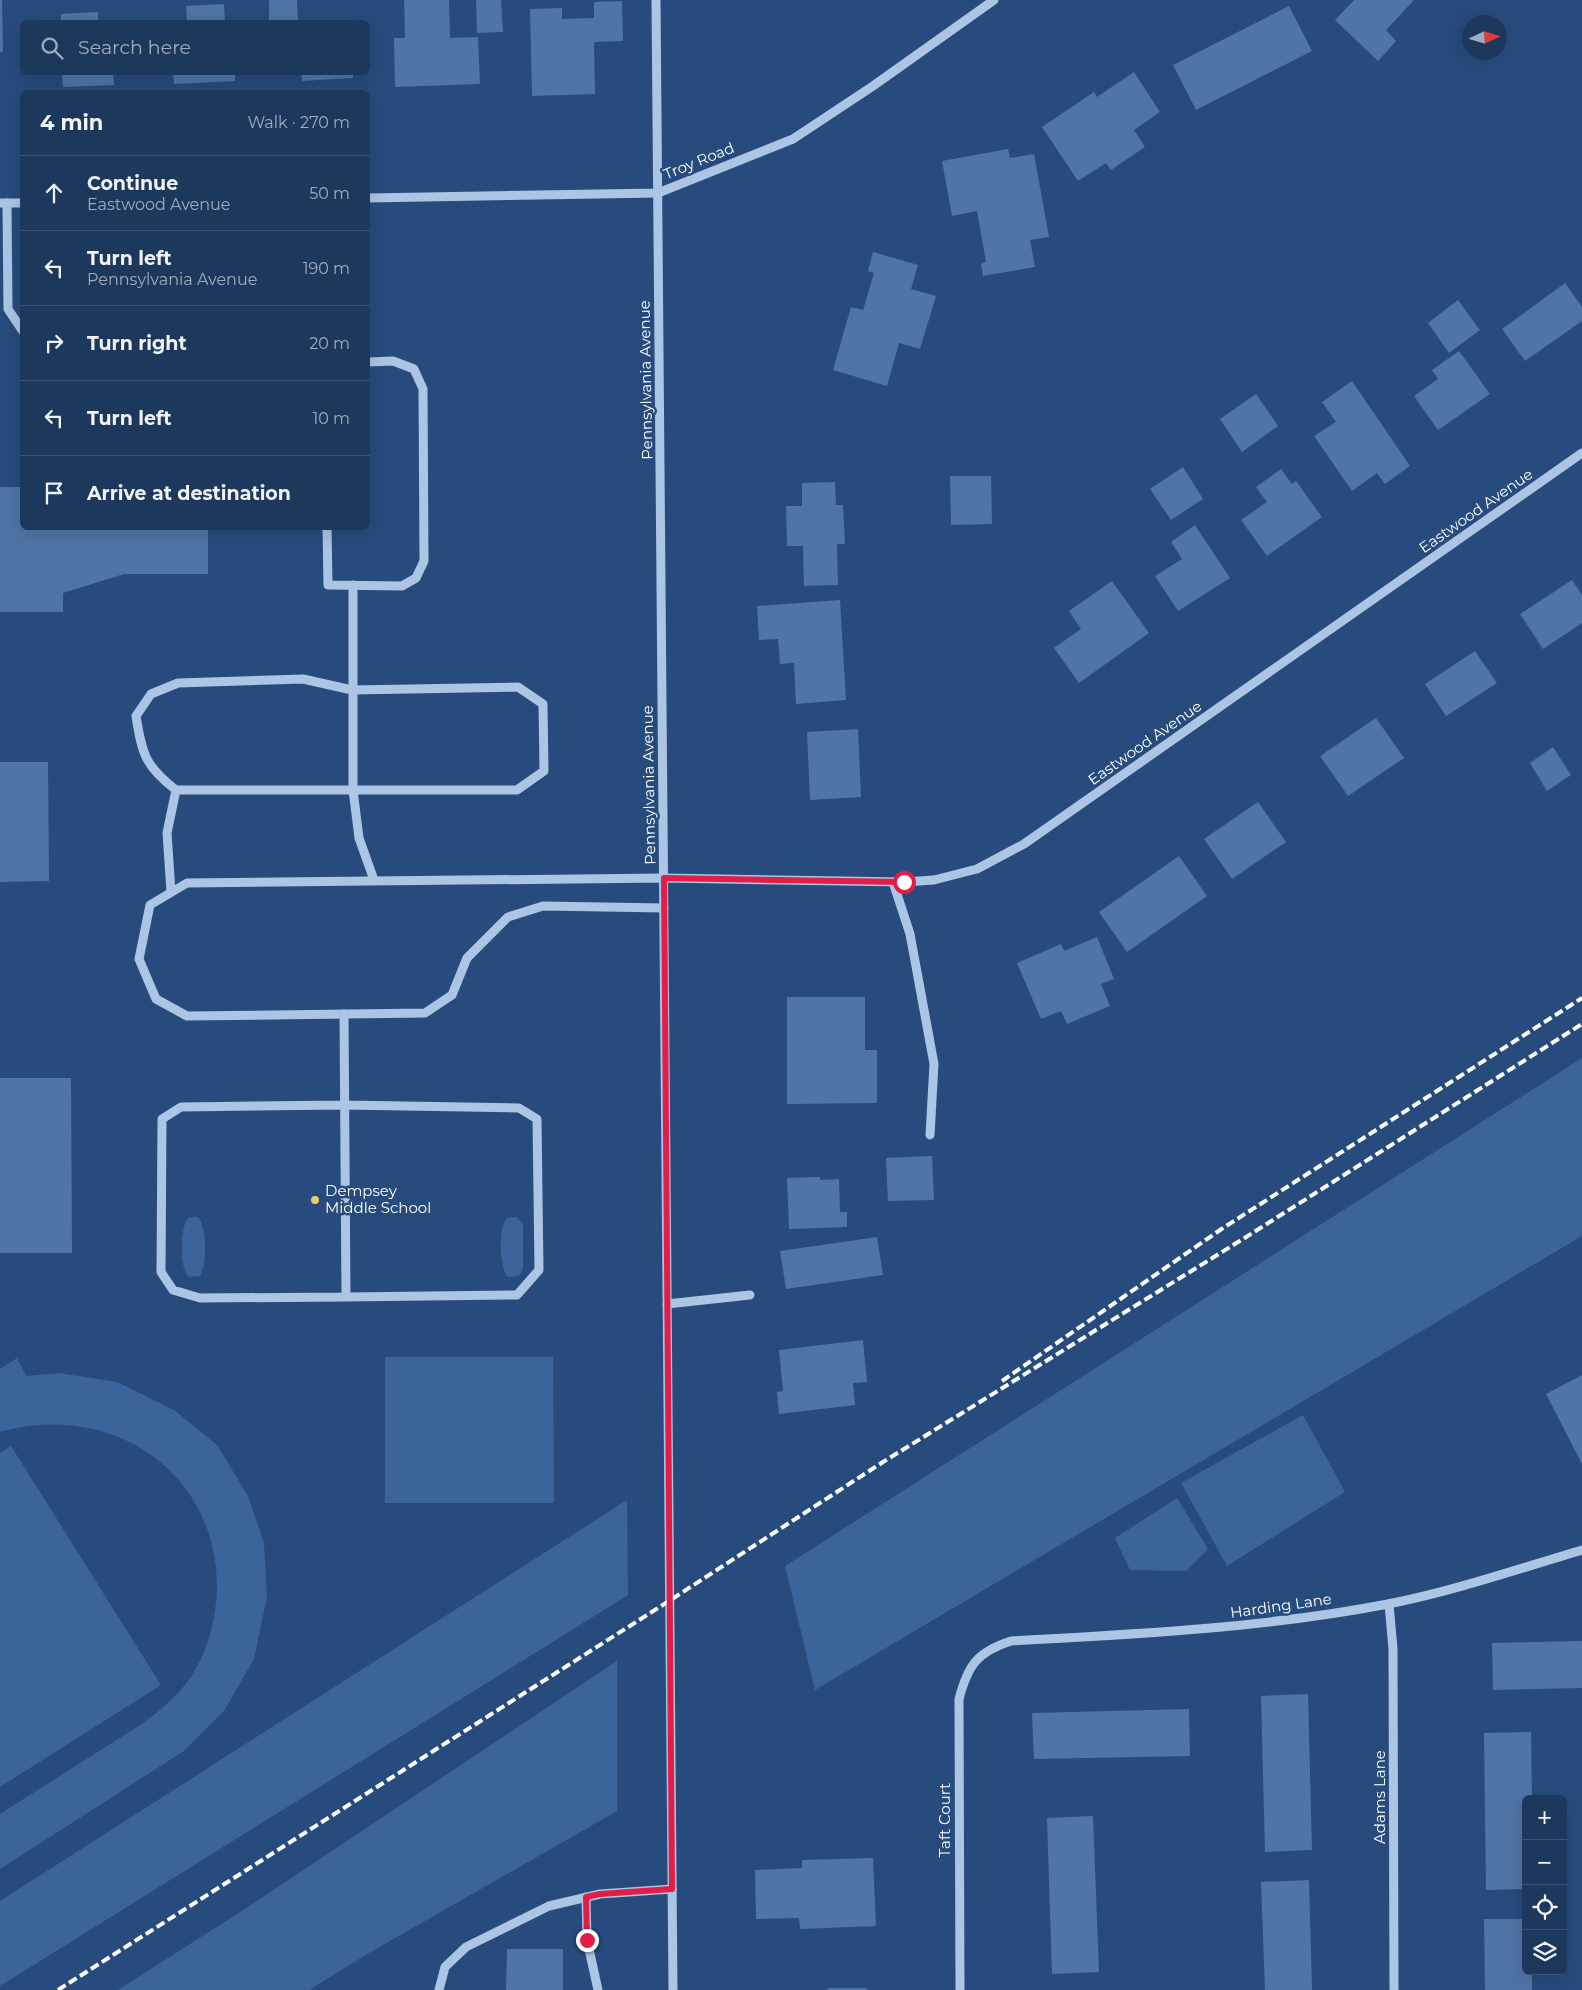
<!DOCTYPE html>
<meta charset="utf-8">
<style>
:root{--surface:#1d385d;--page:#2a4366;--text:#f1f3f6;--muted:#a0acbc;--line:#3b5272}
body{margin:0;font-family:Montserrat,sans-serif;background:var(--page);color:var(--text)}
.controls{position:absolute;right:15px;bottom:15px;display:grid;overflow:hidden;border-radius:8px;box-shadow:0 5px 20px #0002}
.controls button{width:45px;height:45px;display:grid;place-items:center;padding:0;border:0;border-bottom:1px solid var(--line);background:var(--surface);color:var(--text);font:25px sans-serif}
.compass{position:absolute;left:1462px;top:15px;width:45px;height:45px;border-radius:50%;background:var(--surface);box-shadow:0 5px 20px #0002;rotate:86deg}
.stop{position:absolute;width:15px;height:15px;margin:-11px;border:4px solid #e11d48;border-radius:50%;background:#fff}
.stop.end{background:#e11d48;border-color:#fff;box-shadow:0 1px 5px #0008}
.list{margin:0;padding:0;list-style:none}
h2{display:flex;justify-content:space-between;align-items:center;height:65px;margin:0;padding:0 20px;font-size:21px}
h2 small{font-size:16px;font-weight:400;color:var(--muted)}
.list li{display:grid;grid-template-columns:32px 1fr auto;gap:15px;align-items:center;box-sizing:border-box;height:75px;padding:0 20px;border-top:1px solid var(--line)}
.list b{display:block;font-size:19px;white-space:nowrap}
.list p{margin:0;font-size:16px;white-space:nowrap;color:var(--muted)}
.list em{font-size:16px;font-style:normal;color:var(--muted)}
.icon{flex:none;width:28px;height:28px;fill:none;stroke:currentColor;stroke-width:2;stroke-linecap:round;stroke-linejoin:round}
.map{position:relative;flex:none;width:1582px;height:1990px;overflow:hidden}
.search{position:absolute;background:var(--surface);box-shadow:0 5px 20px #0002;left:20px;top:20px;width:350px;height:55px;display:flex;align-items:center;gap:12px;box-sizing:border-box;padding:0 18px;border-radius:8px;color:var(--muted);font-size:19px}
.panel{position:absolute;background:var(--surface);box-shadow:0 5px 20px #0002;left:20px;top:90px;width:350px;height:440px;border-radius:8px}
.map>svg:first-child{display:block}
.green{fill:#3b659a}
.building{fill:#4f75a5}
.lines{fill:none;stroke-linecap:round;stroke-linejoin:round}
.minor{stroke:#acc5e4;stroke-width:9}
.rail{stroke:#fff;stroke-width:4;stroke-dasharray:9 4;stroke-linecap:butt}
.route{stroke:#e11d48;stroke-width:6}
.poi-dot{fill:#ecca72;stroke:#274b7c;stroke-width:2}
.labels{text-anchor:middle;stroke-width:5;stroke-linejoin:round;paint-order:stroke}
.street-label{font-size:15px;fill:#fff;stroke:#274b7c}
.poi-label{font-size:15px;fill:#fff;stroke:#274b7c;text-anchor:start}
</style>
<div class="map">
<svg width="1582" height="1990" viewBox="0 0 1582 1990">
<rect width="100%" height="100%" fill="#274b7c"/>
<g class="green">
<path d="M1582 1058V1236L815 1690 785 1566Z"/>
<path d="M194 1217H198C207 1226 207 1266 200 1276L189 1277C179 1269 180 1227 188 1218Z"/>
<path d="M513 1217H517L523 1225V1269L519 1276 508 1277C499 1268 498 1227 507 1218Z"/>
<path d="M385 1357H553L554 1503H385Z"/>
<path d="M17 1358 26 1376 59 1373 117 1382 174 1410 217 1445 248 1496 264 1543 267 1597 254 1659 224 1711 184 1751 0 1869V1814C32 1794 64 1773 96 1753 132 1730 171 1709 194 1672 209 1647 216 1617 217 1589 218 1470 110 1401 0 1432V1369Z"/>
<path d="M1303 1415 1345 1492 1227 1566 1181 1483Z"/>
<path d="M11 1446 161 1685 0 1787V1453Z"/>
<path d="M1177 1498 1208 1549 1186 1571 1130 1570 1115 1538Z"/>
<path d="M627 1500 628 1595 0 1986V1901Z"/>
<path d="M617 1661V1811L369 1953 309 1990H118L251 1905Z"/>
</g>
<g class="building">
<path d="M0 0H2L3 52H0Z"/>
<path d="M269 0H297L298 22H269Z"/>
<path d="M404 0H449L450 38 478 37 480 84 395 87 394 38H405Z"/>
<path d="M476 0H501L503 32 477 33Z"/>
<path d="M1354 0H1414L1386 30 1396 41 1378 61 1335 20Z"/>
<path d="M622 1 623 41 594 42 595 94 532 96 530 9 562 8V19L594 18V2Z"/>
<path d="M224 4 225 22H187L186 6Z"/>
<path d="M1289 6 1312 51 1196 110 1173 65Z"/>
<path d="M98 12V22H61V14Z"/>
<path d="M62 72H113L114 85 63 87Z"/>
<path d="M173 72H235V81L174 84Z"/>
<path d="M301 72H353V78L302 81Z"/>
<path d="M1134 72 1160 112 1134 130 1145 147 1111 170 1106 163 1078 181 1042 127 1094 92 1097 97Z"/>
<path d="M1008 149 1010 158 1034 154 1049 237 1030 240 1035 267 983 276 981 264 986 262 977 211 952 216 942 161Z"/>
<path d="M873 252 918 265 911 289 936 296 920 349 899 343 887 386 833 370 851 307 863 310 874 273 868 271Z"/>
<path d="M1565 283 1582 307V321L1525 361 1502 329Z"/>
<path d="M1458 300 1480 330 1449 353 1428 323Z"/>
<path d="M1459 351 1490 394 1438 430 1414 396 1438 379 1432 370Z"/>
<path d="M1352 381 1410 466 1385 484 1377 473 1352 491 1314 436 1336 422 1322 402Z"/>
<path d="M1256 394 1278 426 1242 452 1220 419Z"/>
<path d="M1183 467 1203 499 1171 520 1150 489Z"/>
<path d="M1281 469 1292 484 1296 481 1322 517 1267 556 1241 520 1267 502 1256 487Z"/>
<path d="M950 476H991L992 524 951 525Z"/>
<path d="M835 482 836 505H843L845 544H837L838 585 804 586 803 546H787L786 506H802V483Z"/>
<path d="M0 487H22V528H208V574H124L63 593V612H0Z"/>
<path d="M1195 525 1230 578 1178 611 1155 576 1182 559 1171 542Z"/>
<path d="M1572 580 1582 595V623L1543 649 1520 614Z"/>
<path d="M1112 581 1149 633 1079 683 1054 648 1081 629 1069 611Z"/>
<path d="M840 600 846 700 796 704 794 663 780 664 778 639 759 640 757 606Z"/>
<path d="M1475 651 1497 683 1446 716 1425 684Z"/>
<path d="M1376 718 1404 758 1348 796 1320 756Z"/>
<path d="M858 729 861 797 810 800 807 732Z"/>
<path d="M1553 747 1571 775 1547 791 1530 763Z"/>
<path d="M0 762H48L49 881 0 882Z"/>
<path d="M1258 802 1286 842 1232 879 1204 839Z"/>
<path d="M1179 856 1207 896 1127 952 1099 912Z"/>
<path d="M1097 937 1114 979 1101 984 1110 1006 1067 1024 1061 1011 1041 1019 1017 963 1061 944 1064 951Z"/>
<path d="M787 997H865V1050H877V1103L787 1104Z"/>
<path d="M0 1078H71L72 1253H0Z"/>
<path d="M932 1156 934 1200 888 1201 886 1158Z"/>
<path d="M820 1177V1180L839 1179 840 1212H847V1227L789 1229 787 1178Z"/>
<path d="M877 1237 883 1275 786 1289 780 1251Z"/>
<path d="M863 1340 867 1382 853 1383 855 1405 779 1414 777 1392 783 1391 779 1350Z"/>
<path d="M1582 1375V1464L1546 1394Z"/>
<path d="M1582 1641V1688L1493 1690 1492 1643Z"/>
<path d="M1308 1694 1312 1850 1265 1852 1261 1696Z"/>
<path d="M1189 1709 1190 1756 1034 1759 1032 1713Z"/>
<path d="M1531 1732 1532 1799H1526V1889L1486 1890 1484 1733Z"/>
<path d="M1093 1816 1099 1972 1052 1974 1047 1818Z"/>
<path d="M873 1858 876 1926 800 1929 799 1918 756 1919 755 1870 802 1868V1860Z"/>
<path d="M1309 1880 1312 1990H1265L1261 1882Z"/>
<path d="M1484 1919H1526V1971H1532V1990H1485Z"/>
<path d="M507 1949H563V1990H506Z"/>
<path d="M828 1988H866L867 1990H828Z"/>
</g>
<g class="lines">
<g class="minor">
<path d="M656 0 673 1990"/>
<path d="M368 198 658 193 793 139 873 86 994 0"/>
<path d="M0 203H22"/>
<path d="M7 203 8 309 22 330"/>
<path d="M327 528 328 585 402 586 416 578 424 561 423 389 414 369 393 361 368 362"/>
<path d="M353 585V790L359 838 374 880"/>
<path d="M303 679 352 690 518 687 543 704 544 771 517 790H176C145 766 142 754 136 716L151 694 178 683Z"/>
<path d="M893 882 910 934 934 1064 930 1135"/>
<path d="M171 892 167 833 176 790"/>
<path d="M664 908 543 906 508 917 467 958 452 995 425 1013 187 1016 156 999 139 959 150 905 187 883 664 878 904 882 934 880 977 869 1024 844 1582 453"/>
<path d="M344 1014 346 1297 200 1298 173 1290 161 1272 162 1119 181 1107 344 1105 519 1108 537 1119 539 1270 517 1295 346 1297"/>
<path d="M667 1304 750 1295"/>
<path d="M1389 1604 1393 1649 1394 1990"/>
<path d="M586 1897 587 1940 598 1990"/>
<path d="M439 1990 445 1967 466 1947 549 1906 600 1894 672 1889"/>
<path d="M960 1990 959 1699C968 1665 977 1652 1011 1641 1137 1634 1264 1628 1388 1604 1454 1591 1518 1569 1582 1550"/>
</g>
<g class="rail">
<path d="M1002 1381 1223 1228 1582 998"/>
<path d="M58 1990 669 1601 883 1462 1243 1239 1582 1024"/>
</g>
</g>
<g class="lines">
<path class="route" d="M587 1940 586 1897 600 1894 672 1889 664 878 904 882"/>
</g>
<circle class="poi-dot" cx="315" cy="1200" r="5"/>
<g class="labels">
<g class="street-label">
<text transform="translate(699 161) rotate(-22)" y="5">Troy Road</text>
<text transform="translate(646 380) rotate(-91)" y="5">Pennsylvania Avenue</text>
<text transform="translate(1476 511) rotate(-35)" y="5">Eastwood Avenue</text>
<text transform="translate(1145 743) rotate(-35)" y="5">Eastwood Avenue</text>
<text transform="translate(649 785) rotate(-91)" y="5">Pennsylvania Avenue</text>
<text transform="translate(1281 1606) rotate(-8)" y="5">Harding Lane</text>
<text transform="translate(1380 1797) rotate(-90)" y="5">Adams Lane</text>
<text transform="translate(945 1820) rotate(-90)" y="5">Taft Court</text>
</g>
<g class="poi-label">
<text x="325" y="1196">Dempsey<tspan x="325" dy="17">Middle School</tspan></text>
</g>
</g>
</svg>
<div class="controls">
<button>+</button>
<button>−</button>
<button><svg class="icon" aria-label="locate" viewBox="0 0 24 24"><circle cx="12" cy="12" r="6"/><path d="M12 2v4M12 18v4M2 12h4M18 12h4"/></svg></button>
<button><svg class="icon" aria-label="layers" viewBox="0 0 24 24"><path d="M12 4l9 5-9 5-9-5zM3 14l9 5 9-5"/></svg></button>
</div>
<svg class="compass" viewBox="-18 -18 36 36"><path d="M0-13l5 13h-10z" fill="#e53935"/><path d="M0 13l5-13h-10z" fill="#a0acbc"/></svg>
<div class="stop" style="left:904px;top:882px"></div>
<div class="stop end" style="left:587px;top:1940px"></div>
<div class="search"><svg class="icon" aria-label="search" viewBox="0 0 24 24"><circle cx="10" cy="10" r="6"/><path d="M15 15l6 6"/></svg>Search here</div>
<section class="panel">
<h2>4 min<small>Walk · 270 m</small></h2>
<ul class="list">
<li><svg class="icon" aria-label="ahead" viewBox="0 0 24 24"><path d="M12 20V5M6 11l6-6 6 6"/></svg><div><b>Continue</b><p>Eastwood Avenue</p></div><em>50 m</em></li>
<li><svg class="icon" aria-label="left" viewBox="0 0 24 24"><path d="M17 20v-9H6M10 6l-5 5 5 5"/></svg><div><b>Turn left</b><p>Pennsylvania Avenue</p></div><em>190 m</em></li>
<li><svg class="icon" aria-label="right" viewBox="0 0 24 24"><path d="M7 20v-9h11M14 6l5 5-5 5"/></svg><div><b>Turn right</b></div><em>20 m</em></li>
<li><svg class="icon" aria-label="left" viewBox="0 0 24 24"><path d="M17 20v-9H6M10 6l-5 5 5 5"/></svg><div><b>Turn left</b></div><em>10 m</em></li>
<li><svg class="icon" aria-label="arrive" viewBox="0 0 24 24"><path d="M6 21V4h12l-3 4 3 4H6"/></svg><div><b>Arrive at destination</b></div></li>
</ul>
</section>
</div>
